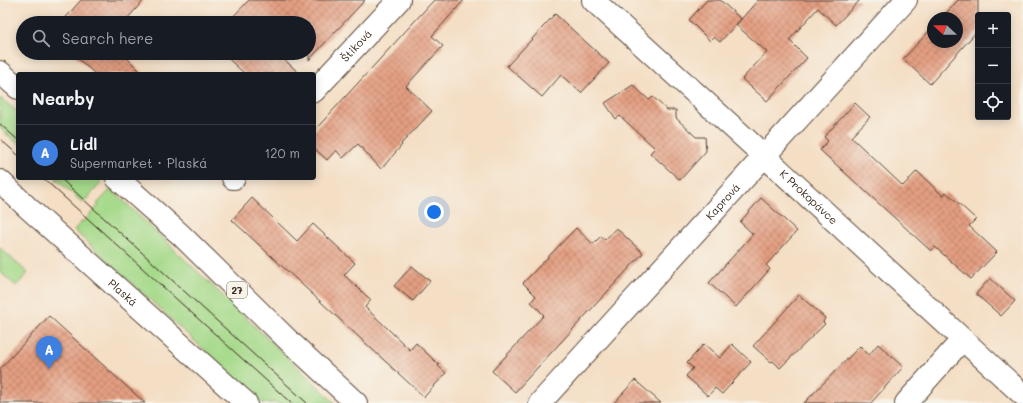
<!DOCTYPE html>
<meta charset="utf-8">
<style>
:root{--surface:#171b24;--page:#242831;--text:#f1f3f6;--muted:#9ea1a6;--line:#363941;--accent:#d93025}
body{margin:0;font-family:Mali,sans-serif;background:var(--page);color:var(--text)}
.controls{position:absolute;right:12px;top:12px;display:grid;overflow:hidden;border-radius:4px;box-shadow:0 2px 10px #0003}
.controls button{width:36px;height:36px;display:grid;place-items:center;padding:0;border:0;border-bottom:1px solid var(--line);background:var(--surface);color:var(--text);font:20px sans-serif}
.compass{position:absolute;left:927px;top:12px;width:36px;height:36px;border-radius:50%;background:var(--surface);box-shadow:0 2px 10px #0003;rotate:292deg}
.you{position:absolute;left:434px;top:212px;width:14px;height:14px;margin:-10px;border:3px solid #fff;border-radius:50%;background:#1a73e8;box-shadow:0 0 0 6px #1a73e833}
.badge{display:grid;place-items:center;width:26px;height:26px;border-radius:50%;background:var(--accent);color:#fff;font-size:13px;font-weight:700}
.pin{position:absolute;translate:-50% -33px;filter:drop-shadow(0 1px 2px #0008)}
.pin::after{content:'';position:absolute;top:21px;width:14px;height:12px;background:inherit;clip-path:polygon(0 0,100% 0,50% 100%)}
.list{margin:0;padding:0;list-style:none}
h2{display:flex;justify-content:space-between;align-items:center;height:52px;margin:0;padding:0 16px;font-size:17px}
h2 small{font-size:13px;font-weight:400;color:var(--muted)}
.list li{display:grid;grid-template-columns:26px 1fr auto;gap:12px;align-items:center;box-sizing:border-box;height:56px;padding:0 16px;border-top:1px solid var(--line)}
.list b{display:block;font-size:15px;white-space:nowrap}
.list p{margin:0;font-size:13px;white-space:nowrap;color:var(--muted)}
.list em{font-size:13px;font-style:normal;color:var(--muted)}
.icon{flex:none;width:22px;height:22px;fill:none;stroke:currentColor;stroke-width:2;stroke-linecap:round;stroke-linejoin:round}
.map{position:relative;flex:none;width:1023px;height:403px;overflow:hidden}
.search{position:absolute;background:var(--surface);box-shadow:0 2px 10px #0003;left:16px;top:16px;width:300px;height:44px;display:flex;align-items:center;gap:10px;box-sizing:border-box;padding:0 14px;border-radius:22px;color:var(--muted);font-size:15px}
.panel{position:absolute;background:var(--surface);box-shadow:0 2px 10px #0003;left:16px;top:72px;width:300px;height:108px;border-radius:4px}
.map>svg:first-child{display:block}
.grass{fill:#a4d989;stroke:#708254}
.building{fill:url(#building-cross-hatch)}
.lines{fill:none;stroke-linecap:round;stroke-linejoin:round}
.minor-casing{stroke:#574537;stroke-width:24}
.major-casing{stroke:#574537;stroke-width:24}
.minor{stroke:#fff;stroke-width:22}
.major{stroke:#fff;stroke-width:22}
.tram{stroke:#3b2a1e;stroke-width:1}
.labels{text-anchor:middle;stroke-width:3.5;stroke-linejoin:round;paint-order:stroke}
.shield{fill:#f7f3e8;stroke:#73665b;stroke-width:1}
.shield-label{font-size:10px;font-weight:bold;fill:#3b2a1e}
.street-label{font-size:11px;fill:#3b2a1e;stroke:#f7f3e8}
</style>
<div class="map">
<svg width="1023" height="403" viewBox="0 0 1023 403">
<defs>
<pattern id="building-cross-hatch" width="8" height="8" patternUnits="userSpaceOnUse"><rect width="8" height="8" fill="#e49f82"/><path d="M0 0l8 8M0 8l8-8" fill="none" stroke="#ba826a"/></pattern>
</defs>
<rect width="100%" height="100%" fill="#f7f3e8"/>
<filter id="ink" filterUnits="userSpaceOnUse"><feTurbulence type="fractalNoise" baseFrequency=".025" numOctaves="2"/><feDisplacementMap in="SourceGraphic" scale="8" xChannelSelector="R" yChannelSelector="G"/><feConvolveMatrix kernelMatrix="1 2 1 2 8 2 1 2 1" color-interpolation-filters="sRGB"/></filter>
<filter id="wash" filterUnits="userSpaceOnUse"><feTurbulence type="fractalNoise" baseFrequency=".012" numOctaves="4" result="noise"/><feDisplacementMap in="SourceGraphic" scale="16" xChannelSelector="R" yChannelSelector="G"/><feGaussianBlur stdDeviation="0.9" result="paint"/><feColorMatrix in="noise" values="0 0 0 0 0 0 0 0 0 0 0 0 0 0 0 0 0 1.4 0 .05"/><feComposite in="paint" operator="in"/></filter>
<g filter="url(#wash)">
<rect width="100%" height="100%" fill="#f4dec4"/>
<g class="grass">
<path d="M0 98 18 112V144L0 128Z"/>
<path d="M55 178H98L102 182 83 203Z"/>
<path d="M111 189 335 403H262L74 230 82 221 83 222 99 205 97 204Z"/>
<path d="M0 248 28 273 16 286 0 272Z"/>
</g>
<g id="blocks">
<g class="building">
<path d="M81 0H144L126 20 129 23H61Z"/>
<path d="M249 0H365L309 60V23H227Z"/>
<path d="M434 0H464L432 36 443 46 406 86 432 111 401 144 402 145 381 169 358 144 343 158 336 150 327 160 314 148V131Z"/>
<path d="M707 0H720L741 19 720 42 714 37 710 41 689 20Z"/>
<path d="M758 0H860L836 25 818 8 789 40 807 58 767 101 742 79 767 52 736 25Z"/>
<path d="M958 0H978V30L930 84 903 59 933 27V42H957V18H942Z"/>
<path d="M555 14 609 63 581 93 561 75 542 97 507 66Z"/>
<path d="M72 53H122L143 74H95Z"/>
<path d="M222 53H277L300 74H245Z"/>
<path d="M633 85 649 100 653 97 667 110H676V118L696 137H705L706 151 680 180 650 153 655 148 620 116 616 119 605 103Z"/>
<path d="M855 103 870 117 851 137 903 186 917 171 943 196 946 192 976 219 969 226 997 252 971 279 935 247 931 251 820 150 828 141 824 137Z"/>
<path d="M252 198 297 241 313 224 355 263 344 275 371 300 365 307 410 350 416 343 434 360 439 365 438 366 446 373 424 397 232 220Z"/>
<path d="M761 198 797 231 766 265 770 269 736 307 709 283 753 234 740 222Z"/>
<path d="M576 228 593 244 601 236 605 240 616 228 643 253 515 392 492 371 544 315 531 302 536 296 523 283Z"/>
<path d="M412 266 430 281 413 301 394 286Z"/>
<path d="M990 278 1015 301 1001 316 976 294Z"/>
<path d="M799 295 825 318 823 322 825 324 780 368 773 361 771 362 753 346Z"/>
<path d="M49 316 145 403H0V369Z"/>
<path d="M704 344 720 358 732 344 751 362 722 394 715 388 708 396 686 376 693 368 687 363Z"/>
<path d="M878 344 903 367 871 403H804L860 346 869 355Z"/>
<path d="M635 380 661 403H614Z"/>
</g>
</g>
</g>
<g filter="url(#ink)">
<use href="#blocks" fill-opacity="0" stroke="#574537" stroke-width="1"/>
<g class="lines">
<defs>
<g id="minor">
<path id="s1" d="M593 0 748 141 1023 395"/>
<path id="s2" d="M314 91 399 0"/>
<path d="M233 178H234"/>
<path id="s3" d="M540 403 906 0"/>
<path d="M906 403 962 340"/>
</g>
<g id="major">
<path d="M0 72 18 88"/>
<path d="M117 178 181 235 288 340 356 403"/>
<path id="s4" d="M0 181 27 207 246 403"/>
</g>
</defs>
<use href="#minor" class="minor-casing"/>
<use href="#major" class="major-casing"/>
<use href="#minor" class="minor"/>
<use href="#major" class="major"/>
<g class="tram">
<path d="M0 124 18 140"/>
<path d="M0 139 18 155"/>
<path d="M43 178 291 403"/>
<path d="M60 178 307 403"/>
</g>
</g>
</g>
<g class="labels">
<rect class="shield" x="227" y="282" width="20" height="16" rx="3"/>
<g class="shield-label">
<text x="237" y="294">27</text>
</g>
<g class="street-label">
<text dy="4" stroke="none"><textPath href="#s2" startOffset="62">Štiková</textPath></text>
<text dy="4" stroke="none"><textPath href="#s1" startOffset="292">K Prokopávce</textPath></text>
<text dy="4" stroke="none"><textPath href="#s3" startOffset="272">Kaprová</textPath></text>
<text dy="4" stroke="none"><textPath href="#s4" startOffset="166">Plaská</textPath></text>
</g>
</g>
</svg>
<div class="controls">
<button>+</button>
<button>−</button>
<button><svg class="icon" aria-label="locate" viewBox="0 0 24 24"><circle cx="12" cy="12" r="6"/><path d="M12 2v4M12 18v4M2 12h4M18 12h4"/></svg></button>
</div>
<svg class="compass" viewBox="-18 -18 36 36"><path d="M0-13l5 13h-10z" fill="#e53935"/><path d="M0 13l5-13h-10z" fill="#9ea1a6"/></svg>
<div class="you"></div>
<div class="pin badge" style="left:49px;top:369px;background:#3f7fe0">A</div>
<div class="search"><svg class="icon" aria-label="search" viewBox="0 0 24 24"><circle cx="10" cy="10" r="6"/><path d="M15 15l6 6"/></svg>Search here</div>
<section class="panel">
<h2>Nearby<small></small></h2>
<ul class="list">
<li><span class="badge" style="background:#3f7fe0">A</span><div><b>Lidl</b><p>Supermarket · Plaská</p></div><em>120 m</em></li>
</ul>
</section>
</div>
